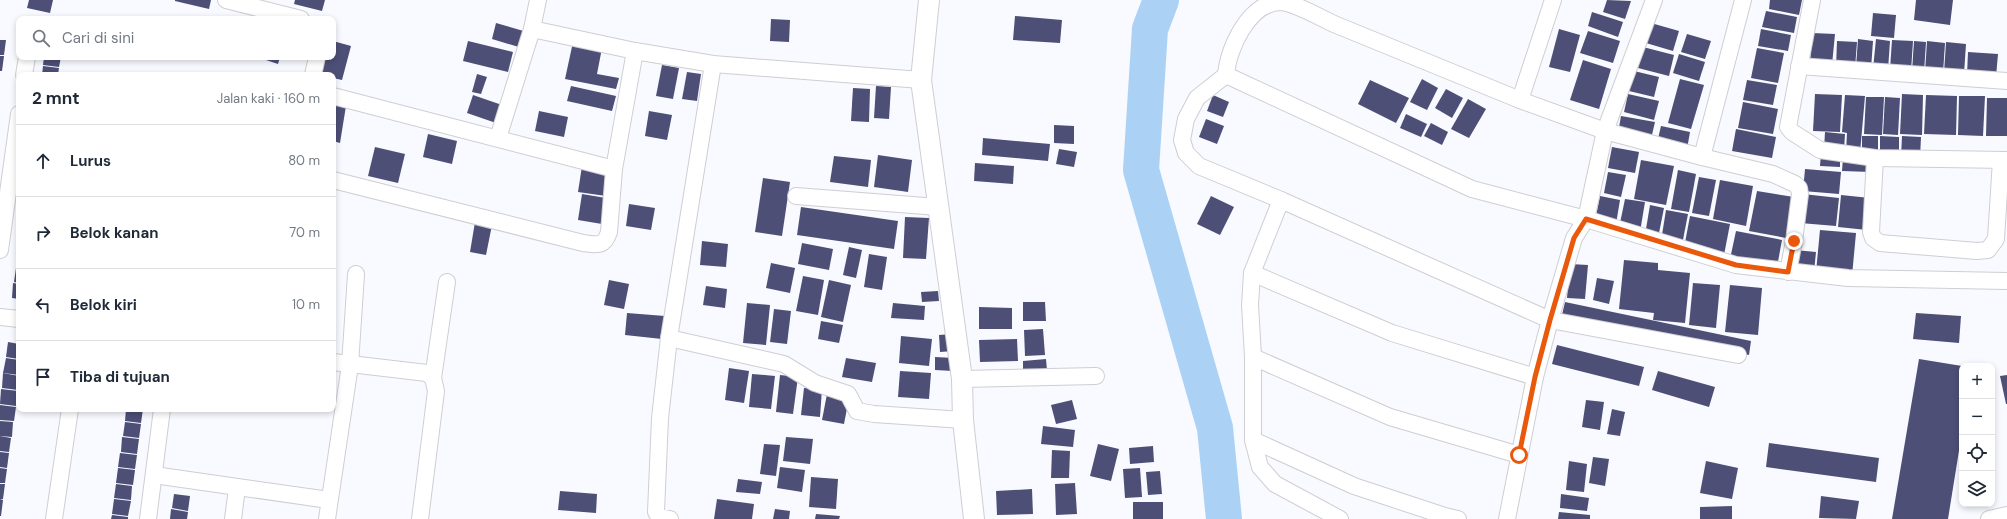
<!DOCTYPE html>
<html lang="id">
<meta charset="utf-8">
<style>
:root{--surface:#fff;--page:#f2f2f3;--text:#1f2937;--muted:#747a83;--line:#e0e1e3}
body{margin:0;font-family:"DM Sans",sans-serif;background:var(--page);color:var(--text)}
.controls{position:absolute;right:12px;bottom:12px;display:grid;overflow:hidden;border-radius:8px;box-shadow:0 2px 6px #0003}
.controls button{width:36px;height:36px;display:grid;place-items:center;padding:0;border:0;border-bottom:1px solid var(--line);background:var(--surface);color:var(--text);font:20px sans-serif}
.stop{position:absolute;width:12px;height:12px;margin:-9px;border:3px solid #ea580c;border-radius:50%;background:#fff}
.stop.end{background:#ea580c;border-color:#fff;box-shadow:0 1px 4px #0008}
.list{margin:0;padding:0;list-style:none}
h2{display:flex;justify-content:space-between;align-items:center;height:52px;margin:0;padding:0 16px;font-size:17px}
h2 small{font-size:13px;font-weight:400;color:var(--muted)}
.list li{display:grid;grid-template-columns:26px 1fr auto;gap:12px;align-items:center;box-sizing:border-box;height:72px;padding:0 16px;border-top:1px solid var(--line)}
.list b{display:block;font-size:15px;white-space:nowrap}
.list em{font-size:13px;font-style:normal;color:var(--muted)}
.icon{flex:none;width:22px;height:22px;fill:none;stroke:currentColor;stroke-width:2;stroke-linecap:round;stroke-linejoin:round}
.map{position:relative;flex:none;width:2007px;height:519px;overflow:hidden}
.search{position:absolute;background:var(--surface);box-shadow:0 2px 6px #0003;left:16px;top:16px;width:320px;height:44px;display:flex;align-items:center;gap:10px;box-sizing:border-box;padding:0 14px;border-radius:8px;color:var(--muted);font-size:15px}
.panel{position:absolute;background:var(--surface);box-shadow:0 2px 6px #0003;left:16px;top:72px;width:320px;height:340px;border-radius:8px}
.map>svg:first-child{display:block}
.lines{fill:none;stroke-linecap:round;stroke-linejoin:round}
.river{stroke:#abd1f5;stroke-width:36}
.building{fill:#4d4f76}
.minor-casing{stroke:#ceced3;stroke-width:18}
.tertiary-casing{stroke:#ceced3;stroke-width:22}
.minor{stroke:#fff;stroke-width:16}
.tertiary{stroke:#fff;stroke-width:20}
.route{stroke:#ea580c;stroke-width:5}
</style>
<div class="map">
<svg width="2007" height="519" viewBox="0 0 2007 519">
<rect width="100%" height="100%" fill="#f9faff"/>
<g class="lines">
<path class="river" d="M1161 0 1150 29 1141 170 1215 428 1224 519"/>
</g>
<g class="building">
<path d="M29 0H53L50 13 27 8Z"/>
<path d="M175 0H211L209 9 175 1Z"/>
<path d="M295 0H325L322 11 294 4Z"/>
<path d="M1607 0 1631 1 1625 19 1603 12Z"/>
<path d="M1770 0H1802L1799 15 1769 9Z"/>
<path d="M1916 0H1953L1950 25 1914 20Z"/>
<path d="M1766 11 1797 17 1794 33 1762 27Z"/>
<path d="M1592 12 1623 22 1618 37 1588 26Z"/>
<path d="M1873 13 1896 15 1894 38 1871 36Z"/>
<path d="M1015 16 1062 20 1060 43 1013 40Z"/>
<path d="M771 19 790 20 789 42 770 41Z"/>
<path d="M496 23 527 32 522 48 492 39Z"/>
<path d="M1651 23 1679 31 1673 51 1646 43Z"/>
<path d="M1559 29 1580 35 1570 72 1549 67Z"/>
<path d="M1761 29 1791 35 1788 51 1758 46Z"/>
<path d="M1588 31 1620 41 1613 63 1580 53Z"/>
<path d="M1812 33 1835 34 1832 65 1810 63Z"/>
<path d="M1687 34 1711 41 1705 59 1681 52Z"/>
<path d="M1858 39 1873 41 1871 69 1856 67Z"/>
<path d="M1876 39 1890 41 1888 70 1873 69Z"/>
<path d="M0 40H6L4 55H0Z"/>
<path d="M1892 40 1913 41 1911 71 1890 69Z"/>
<path d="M333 41 351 46 342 80 333 78V75H321L320 57H333Z"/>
<path d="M468 41 513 52 508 72 463 61Z"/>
<path d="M1837 41 1857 42 1855 68 1836 67Z"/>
<path d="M1914 41 1926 42 1924 72 1912 71Z"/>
<path d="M1927 41 1945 43 1943 73 1925 72Z"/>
<path d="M573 42 602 48 597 74 619 78 616 89 565 79Z"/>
<path d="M1946 42 1966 44 1964 74 1944 73Z"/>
<path d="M1643 47 1674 55 1669 76 1638 68Z"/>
<path d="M1757 48 1784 53 1778 83 1751 78Z"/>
<path d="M1968 52 1998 54 1996 77 1967 75Z"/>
<path d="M1679 54 1705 62 1699 81 1673 73Z"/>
<path d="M0 56H4L2 71H0Z"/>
<path d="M44 57H61L59 67 43 65Z"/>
<path d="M257 57H280L278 64Z"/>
<path d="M1583 60 1611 69 1599 109 1570 100Z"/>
<path d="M662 65 679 68 673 99 656 96Z"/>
<path d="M43 66 59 68 58 75H42Z"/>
<path d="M1634 71 1659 77 1654 97 1629 91Z"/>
<path d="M687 72 701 74 697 101 682 99Z"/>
<path d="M477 74 487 77 481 94 472 92Z"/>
<path d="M1422 79 1438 88 1427 110 1410 102Z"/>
<path d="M1680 79 1704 85 1691 129 1668 123Z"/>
<path d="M1370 80 1409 98 1396 123 1358 104Z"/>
<path d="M1747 80 1777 85 1773 105 1743 100Z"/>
<path d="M571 86 616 96 612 111 567 101Z"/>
<path d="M876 86 891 87 889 119 874 118Z"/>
<path d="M853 88 870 89 869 122 851 121Z"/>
<path d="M1446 89 1463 98 1452 118 1435 108Z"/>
<path d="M1628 94 1659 101 1654 120 1624 112Z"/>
<path d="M1815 94 1842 95 1840 132 1813 131Z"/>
<path d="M1902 94 1923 95 1922 135 1900 134Z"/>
<path d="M473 95 502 105 496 123 467 113Z"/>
<path d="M1213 95 1229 102 1223 117 1207 111Z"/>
<path d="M1845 95 1865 96 1860 153 1846 152 1847 133 1842 132Z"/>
<path d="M1926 95 1957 96 1956 135 1924 134Z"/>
<path d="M1959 96H1985L1983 136 1958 135Z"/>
<path d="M1866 97H1884L1882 135 1864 134Z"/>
<path d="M1885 97 1900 98 1898 135 1883 134Z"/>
<path d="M1987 98H2007V136H1986Z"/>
<path d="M1468 99 1486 109 1469 138 1451 129Z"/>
<path d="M1743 102 1778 109 1773 134 1738 128Z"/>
<path d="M333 103 346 106 340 143 333 141Z"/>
<path d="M539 111 568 117 564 137 535 131Z"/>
<path d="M649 111 672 115 667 140 645 136Z"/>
<path d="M1406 114 1427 124 1421 137 1400 128Z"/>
<path d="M1621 116 1655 122 1651 139 1618 133Z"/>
<path d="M1206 119 1224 126 1217 144 1199 137Z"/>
<path d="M1431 123 1448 132 1442 145 1424 136Z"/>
<path d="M1054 125 1074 126V144L1054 143Z"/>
<path d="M1661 126 1690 132 1687 149 1657 143Z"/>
<path d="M1736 129 1776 137 1772 158 1732 151Z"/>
<path d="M1825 132 1845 134 1844 151 1824 150Z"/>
<path d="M428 134 457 141 452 164 423 157Z"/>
<rect x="1862" y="136" width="16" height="19"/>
<path d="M1880 136 1899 137V157H1880Z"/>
<path d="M1902 136 1921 137 1920 158 1901 157Z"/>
<path d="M983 138 1050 144 1048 161 982 155Z"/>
<path d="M375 147 405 154 398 183 368 176Z"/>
<path d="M1612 147 1639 152 1635 173 1608 168Z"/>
<path d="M1059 149 1077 152 1074 167 1056 164Z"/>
<path d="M1821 153 1840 154V167L1820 166Z"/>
<path d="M878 155 912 160 908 192 874 187Z"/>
<path d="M834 156 871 160 868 187 830 182Z"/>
<path d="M1843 158 1871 159V172L1842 171Z"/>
<path d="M1641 160 1674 166 1666 205 1634 199Z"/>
<path d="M975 163 1014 166 1013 184 974 181Z"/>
<path d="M582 166 610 170 606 196 578 192Z"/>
<path d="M1805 169 1841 172 1839 194 1803 191Z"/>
<path d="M1678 170 1696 174 1689 212 1671 209Z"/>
<path d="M1608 172 1626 175 1621 197 1604 193Z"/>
<path d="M1699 177 1716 180 1709 216 1692 213Z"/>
<path d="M763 178 790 182 782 236 755 232Z"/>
<path d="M1720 180 1753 186 1746 226 1713 219Z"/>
<path d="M1757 191 1794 197 1786 238 1749 231Z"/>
<path d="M582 194 606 198 602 224 578 220Z"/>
<path d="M1803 194 1839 198 1836 226 1800 223Z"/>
<path d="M1841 195 1870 198 1867 230 1838 227Z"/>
<path d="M1211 196 1234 207 1220 235 1197 224Z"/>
<path d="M1600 196 1620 200 1616 224 1595 221Z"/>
<path d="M1625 199 1645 202 1640 232 1619 228Z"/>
<path d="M629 204 655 208 651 230 626 226Z"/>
<path d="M1650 205 1664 208 1658 238 1645 235Z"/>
<path d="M801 207 898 221 894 249 797 235Z"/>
<path d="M1666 210 1688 214 1682 245 1661 241Z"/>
<path d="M1690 216 1730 224 1724 255 1684 248Z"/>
<path d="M905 217 929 218 926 259 903 258Z"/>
<path d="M475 222 492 225 486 255 470 252Z"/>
<path d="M1820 230 1856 233 1852 276 1816 272Z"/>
<path d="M1736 231 1782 240 1777 267 1730 259Z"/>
<path d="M702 241 728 244 726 267 700 265Z"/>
<path d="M802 243 833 249 829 270 798 264Z"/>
<path d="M849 247 862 250 856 278 843 275Z"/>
<path d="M18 250H19V267H16Z"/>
<path d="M1795 250 1816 252 1814 272 1793 270Z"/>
<path d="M869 254 887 257 882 290 864 287Z"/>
<path d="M1624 260 1658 263V270L1690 273 1685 323 1653 320 1654 313 1619 309Z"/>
<path d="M771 263 795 268 790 293 766 288Z"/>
<path d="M1570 264 1588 265 1585 299 1567 298Z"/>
<path d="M16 268H19V283L14 282Z"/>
<path d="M803 276 824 280 818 315 796 311Z"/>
<path d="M1597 278 1614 281 1609 304 1593 300Z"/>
<path d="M609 280 629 284 624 309 604 305Z"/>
<path d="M829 280 851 285 843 322 821 317Z"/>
<path d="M13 283 19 284V299L12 298Z"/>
<path d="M1693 283 1720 285 1716 328 1689 325Z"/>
<path d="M1730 285 1762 288 1758 335 1725 332Z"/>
<path d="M706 286 727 289 725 308 703 305Z"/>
<path d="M938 291 939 301 922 302 921 292Z"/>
<path d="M1023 302H1045L1046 321H1023Z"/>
<path d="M1565 302 1751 341 1749 355 1562 315Z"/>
<path d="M747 303 770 305 766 345 743 343Z"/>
<path d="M893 303 925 306 924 320 891 318Z"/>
<path d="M979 307 1012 308V329H979Z"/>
<path d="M774 309 791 311 787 344 770 342Z"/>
<path d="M627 313 665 316 662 339 625 335Z"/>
<path d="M1916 313 1961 316 1959 343 1913 339Z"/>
<path d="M821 321 843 325 839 343 818 339Z"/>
<path d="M1043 329 1045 355 1025 356 1024 330Z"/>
<path d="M952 334 954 351 940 352 939 335Z"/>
<path d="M901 336 932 339 929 366 899 363Z"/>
<path d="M1017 339 1018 361 980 362 979 340Z"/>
<path d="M8 342 19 344V359L6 357Z"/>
<path d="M1557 345 1644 367 1639 386 1552 364Z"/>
<path d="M935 357 954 358 953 371 935 370Z"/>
<path d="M6 358 19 360V375L3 373Z"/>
<path d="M846 358 876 363 872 382 842 377Z"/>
<path d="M1046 359 1047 370 1023 372V361Z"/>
<path d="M1919 359 1962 366V432L1948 519H1892Z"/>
<path d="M729 368 749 371 744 403 725 400Z"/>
<path d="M900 371 931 373 929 399 898 397Z"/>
<path d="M1658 371 1715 387 1709 407 1652 390Z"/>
<path d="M3 373 19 376 18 390 2 388Z"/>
<path d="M752 374 775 376 771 409 749 407Z"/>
<path d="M780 375 798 377 793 414 776 412Z"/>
<path d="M2007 375V404H2006L2000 376Z"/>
<path d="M804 388 822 389 820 417 801 415Z"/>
<path d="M1 389 18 391 16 406 0 404Z"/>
<path d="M827 394 849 398 844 424 822 420Z"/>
<path d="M1072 400 1077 419 1056 424 1051 405Z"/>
<path d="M1586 400 1604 402 1600 430 1582 427Z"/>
<path d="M0 405 16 407 14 421 0 420Z"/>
<path d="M126 409H143L141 423 125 421Z"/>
<path d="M1612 409 1625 412 1620 436 1607 434Z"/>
<path d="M0 421 13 422 12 437 0 436Z"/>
<path d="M125 422 141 424 139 438 123 436Z"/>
<path d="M1043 426 1075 430 1073 447 1041 444Z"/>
<path d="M0 436 11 438 9 452 0 451Z"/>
<path d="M122 437 139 439 137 454 121 452Z"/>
<path d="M786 437 813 439 810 464 783 461Z"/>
<path d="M1769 443 1879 458 1876 482 1766 467Z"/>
<path d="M764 444 780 445 776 476 760 474Z"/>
<path d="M1098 444 1119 449 1111 481 1090 476Z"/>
<path d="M1153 446 1154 462 1130 464 1129 448Z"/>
<path d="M1052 450 1070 451 1069 478H1051Z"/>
<path d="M0 452 9 453 7 468 0 467Z"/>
<path d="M120 453 137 455 135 469 118 467Z"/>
<path d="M1593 457 1609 459 1605 486 1589 483Z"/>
<path d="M1569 461 1587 464 1584 492 1566 490Z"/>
<path d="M1706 461 1738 468 1732 499 1700 493Z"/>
<path d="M780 467 805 470 802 492 777 488Z"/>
<path d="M0 468 7 469 5 483H0Z"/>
<path d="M118 468 135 470 133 485 116 483Z"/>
<path d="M1140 468 1142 497 1125 498 1123 469Z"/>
<path d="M1160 471 1162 494 1148 495 1146 472Z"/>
<path d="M811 477 838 479 836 509 809 507Z"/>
<path d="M738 479 762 482 760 494 736 492Z"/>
<path d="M1075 483 1077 514 1056 515 1055 484Z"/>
<path d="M0 484H5L3 499H0Z"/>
<path d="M116 484 132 486 131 500 114 498Z"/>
<path d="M1032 489 1033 514 997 515 996 491Z"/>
<path d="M560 491 597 494 596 513 558 510Z"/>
<path d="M174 494 190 496 188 511 172 508Z"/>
<path d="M1561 494 1589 498 1587 511 1560 508Z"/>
<path d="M1821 496 1859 501 1856 519 1819 518Z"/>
<path d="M0 499 3 500 1 516H0Z"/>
<path d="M114 499 131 501 128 516 112 514Z"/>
<path d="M717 499 754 504 752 519H714Z"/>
<rect x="1133" y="502" width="30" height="17"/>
<path d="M1732 506V519H1700V507Z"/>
<path d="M171 509 188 512 187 519H170Z"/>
<path d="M775 509 790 511 789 519H773Z"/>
<path d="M1559 512 1590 515V519H1558Z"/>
<path d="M816 514 840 516 839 519H815Z"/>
<path d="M112 515 128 517V519H111Z"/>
</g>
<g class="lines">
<defs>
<g id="minor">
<path d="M226 0 301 19"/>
<path d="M1812 0 1788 127 1792 132 1820 150 1875 158 2007 160"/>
<path d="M532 29 635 51 713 64 921 80"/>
<path d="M1799 66 2007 81"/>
<path d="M24 75 27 57"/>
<path d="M313 75 317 57"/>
<path d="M1226 75C1228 48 1249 3 1280 2 1293 2 1321 18 1334 24L1520 100 1605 131 1702 157 1773 174 1795 184 1799 188 1800 194 1794 241 1788 272"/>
<path d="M333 96 614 169"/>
<path d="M1520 100 1553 0"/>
<path d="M498 138 532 29 538 0"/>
<path d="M1702 157 1743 0"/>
<path d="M1875 158 1871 232 1873 238 1880 243 1977 251 1988 250 1996 239 2001 160"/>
<path d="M333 180 583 243C598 245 604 247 609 232L614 169 635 51"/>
<path d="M796 196 938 207"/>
<path d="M1281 200 1199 166 1186 153 1182 140 1186 119 1197 98 1226 75 1472 189 1586 219 1736 265 1848 278 2007 281"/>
<path d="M0 250 19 114"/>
<path d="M1252 273 1392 333 1535 377"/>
<path d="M0 317 19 319"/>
<path d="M669 338 784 364 815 383 848 394 857 411 874 414 963 420"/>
<path d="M1253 357 1390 417 1519 455"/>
<path d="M333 362 427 373 433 378"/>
<path d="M962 379 1096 376"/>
<path d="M1253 440 1354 486 1445 516 1458 519"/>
<path d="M154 475 329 500"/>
<path d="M54 519 70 409"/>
<path d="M148 519 162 409"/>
<path d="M233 519 237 488"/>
<path d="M327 519 350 365 356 274"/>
<path d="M420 519 436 391 433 378 447 282"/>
<path d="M670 519 659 517 656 512 660 418 669 338 713 64"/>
<path d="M1340 519 1275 484 1260 467 1253 440V357L1250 305 1252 273 1281 200 1550 320 1738 355"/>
<path d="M1507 519 1535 377 1550 320 1574 238 1586 219 1605 131 1654 0"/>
<path d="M1989 519 2007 515"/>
</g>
<path id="tertiary" d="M929 0 921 80 962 379 963 420 974 519"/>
</defs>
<use href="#minor" class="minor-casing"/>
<use href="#tertiary" class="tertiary-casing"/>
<use href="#minor" class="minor"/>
<use href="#tertiary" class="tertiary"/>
</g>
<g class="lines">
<path class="route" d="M1519 455 1535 377 1550 320 1574 238 1586 219 1736 265 1788 272 1794 241"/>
</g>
</svg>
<div class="controls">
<button>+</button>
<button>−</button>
<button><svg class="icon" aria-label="locate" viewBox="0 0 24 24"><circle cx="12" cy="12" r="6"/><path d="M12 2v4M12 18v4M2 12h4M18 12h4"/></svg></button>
<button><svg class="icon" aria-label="layers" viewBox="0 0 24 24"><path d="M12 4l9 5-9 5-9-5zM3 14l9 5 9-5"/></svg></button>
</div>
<div class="stop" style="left:1519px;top:455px"></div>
<div class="stop end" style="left:1794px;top:241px"></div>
<div class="search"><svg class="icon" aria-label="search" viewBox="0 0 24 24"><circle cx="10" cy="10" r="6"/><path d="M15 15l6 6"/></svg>Cari di sini</div>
<section class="panel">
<h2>2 mnt<small>Jalan kaki · 160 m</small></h2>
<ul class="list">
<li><svg class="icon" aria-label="ahead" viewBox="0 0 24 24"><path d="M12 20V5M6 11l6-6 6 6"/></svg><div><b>Lurus</b></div><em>80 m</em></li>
<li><svg class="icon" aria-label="right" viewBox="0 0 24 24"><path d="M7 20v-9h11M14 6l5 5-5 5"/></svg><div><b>Belok kanan</b></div><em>70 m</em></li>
<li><svg class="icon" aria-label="left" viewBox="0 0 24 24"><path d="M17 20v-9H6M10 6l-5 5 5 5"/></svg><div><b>Belok kiri</b></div><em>10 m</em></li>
<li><svg class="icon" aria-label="arrive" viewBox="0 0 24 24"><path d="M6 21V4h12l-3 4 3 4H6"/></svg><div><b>Tiba di tujuan</b></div></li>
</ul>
</section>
</div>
